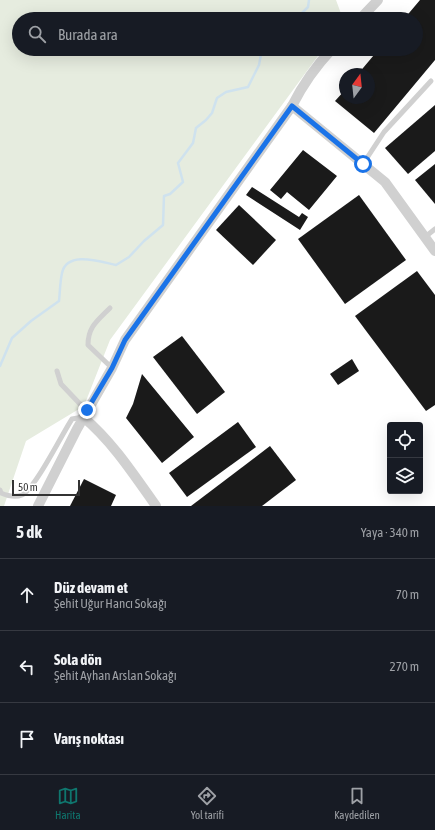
<!DOCTYPE html>
<html lang="tr">
<meta charset="utf-8">
<style>
:root{--surface:#171b24;--page:#242831;--text:#f1f3f6;--muted:#9ea1a6;--line:#363941;--accent:#0f766e}
body{margin:0;font-family:"Asap Condensed",sans-serif;background:var(--page);color:var(--text)}
.controls{position:absolute;right:12px;bottom:12px;display:grid;overflow:hidden;border-radius:4px;box-shadow:0 4px 16px #0002}
.controls button{width:36px;height:36px;display:grid;place-items:center;padding:0;border:0;border-bottom:1px solid var(--line);background:var(--surface);color:var(--text);font:20px sans-serif}
.compass{position:absolute;left:339px;top:68px;width:36px;height:36px;border-radius:50%;background:var(--surface);box-shadow:0 4px 16px #0002;rotate:15deg}
.scale{position:absolute;left:12px;bottom:10px;width:68px;box-sizing:border-box;padding-left:4px;border:2px solid #333;border-top:0;font-size:11px;line-height:14px;white-space:nowrap;color:#333;-webkit-text-stroke:3px #fff;paint-order:stroke}
.stop{position:absolute;width:12px;height:12px;margin:-9px;border:3px solid #1a73e8;border-radius:50%;background:#fff}
.stop.end{background:#1a73e8;border-color:#fff;box-shadow:0 1px 4px #0008}
.list{margin:0;padding:0;list-style:none}
h2{display:flex;justify-content:space-between;align-items:center;height:52px;margin:0;padding:0 16px;font-size:17px}
h2 small{font-size:13px;font-weight:400;color:var(--muted)}
.list li{display:grid;grid-template-columns:26px 1fr auto;gap:12px;align-items:center;box-sizing:border-box;height:72px;padding:0 16px;border-top:1px solid var(--line)}
.list b{display:block;font-size:15px;white-space:nowrap}
.list p{margin:0;font-size:13px;white-space:nowrap;color:var(--muted)}
.list em{font-size:13px;font-style:normal;color:var(--muted)}
.icon{flex:none;width:22px;height:22px;fill:none;stroke:currentColor;stroke-width:2;stroke-linecap:round;stroke-linejoin:round}
.map{position:relative;flex:none;width:435px;height:506px;overflow:hidden}
.search{position:absolute;background:var(--surface);box-shadow:0 4px 16px #0002;left:12px;right:12px;top:12px;height:44px;display:flex;align-items:center;gap:10px;box-sizing:border-box;padding:0 14px;border-radius:22px;color:var(--muted);font-size:15px}
.sheet{height:268px;background:var(--surface)}
nav{display:flex;justify-content:space-around;align-items:center;box-sizing:border-box;height:56px;border-top:1px solid var(--line);background:var(--surface);font-size:11px;color:var(--muted)}
nav a{display:grid;justify-items:center;gap:2px}
nav .on{color:var(--accent)}
.map>svg:first-child{display:block}
.green{fill:#e6ecdf}
.lines{fill:none;stroke-linecap:round;stroke-linejoin:round}
.stream{stroke:#cfe2ee;stroke-width:2.5}
.building{fill:#1a1a1a}
.lane{stroke:#d0d0d0;stroke-width:5}
.street{stroke:#d0d0d0;stroke-width:10}
.route{stroke:#1a73e8;stroke-width:5}
</style>
<div class="map">
<svg width="435" height="506" viewBox="0 0 435 506">
<rect width="100%" height="100%" fill="#fff"/>
<path class="green" d="M0 0H336L343 19H19V49H323L110 340 84 406 26 441 4 506H0Z"/>
<g class="lines">
<g class="stream">
<path d="M296 19 308 7 309 0"/>
<path d="M0 366 12 338 31 321 59 301C60 292 60 282 62 273 67 250 101 262 116 265L129 257 144 241 163 225 164 196 170 194 183 182 178 163 193 143 196 128 206 120 212 113 217 98 226 92 248 87 259 65 262 49"/>
</g>
</g>
<g class="building">
<path d="M420 0H435V60L374 133 335 101 345 90V98H369V74H358L379 49H416V19H404Z"/>
<path d="M435 105V151L408 174 385 148Z"/>
<path d="M303 150 337 176 309 210 287 192 281 199 270 190Z"/>
<path d="M435 164V204L415 180Z"/>
<path d="M252 187 299 217 302 213 308 217 300 230 246 195Z"/>
<path d="M359 195 406 260 345 304 298 239Z"/>
<path d="M239 205 276 240 253 265 216 230Z"/>
<path d="M417 271 435 295V405L426 411 355 316Z"/>
<path d="M182 336 225 392 197 414 153 357Z"/>
<path d="M352 359 359 371 338 385 330 374Z"/>
<path d="M142 374 194 437 162 463 126 418 133 404Z"/>
<path d="M238 422 256 447 187 497 169 473Z"/>
<path d="M270 446 296 480 262 506H191Z"/>
<path d="M84 479 116 495 111 506H70Z"/>
</g>
<g class="lines">
<g class="lane">
<path d="M363 164 384 132 431 81"/>
<path d="M425 237 435 229"/>
<path d="M110 308C97 321 88 327 88 345L112 368"/>
<path d="M57 371 61 384 80 404 87 410"/>
<path d="M0 490 1 493C8 496 15 498 22 495 35 489 62 434 72 419L83 417"/>
</g>
<g class="street">
<path d="M360 19 378 0"/>
<path d="M292 106 385 182 435 251"/>
<path d="M83 417C112 441 134 475 156 506"/>
<path d="M38 506 77 429 112 368 125 340 292 106C303 84 315 67 332 49"/>
</g>
</g>
<g class="lines">
<path class="route" d="M87 410 112 368 125 340 292 106 363 164"/>
</g>
</svg>
<div class="controls">
<button><svg class="icon" aria-label="locate" viewBox="0 0 24 24"><circle cx="12" cy="12" r="6"/><path d="M12 2v4M12 18v4M2 12h4M18 12h4"/></svg></button>
<button><svg class="icon" aria-label="layers" viewBox="0 0 24 24"><path d="M12 4l9 5-9 5-9-5zM3 14l9 5 9-5"/></svg></button>
</div>
<svg class="compass" viewBox="-18 -18 36 36"><path d="M0-13l5 13h-10z" fill="#e53935"/><path d="M0 13l5-13h-10z" fill="#9ea1a6"/></svg>
<div class="scale">50 m</div>
<div class="stop" style="left:363px;top:164px"></div>
<div class="stop end" style="left:87px;top:410px"></div>
<div class="search"><svg class="icon" aria-label="search" viewBox="0 0 24 24"><circle cx="10" cy="10" r="6"/><path d="M15 15l6 6"/></svg>Burada ara</div>
</div>
<section class="sheet">
<h2>5 dk<small>Yaya · 340 m</small></h2>
<ul class="list">
<li><svg class="icon" aria-label="ahead" viewBox="0 0 24 24"><path d="M12 20V5M6 11l6-6 6 6"/></svg><div><b>Düz devam et</b><p>Şehit Uğur Hancı Sokağı</p></div><em>70 m</em></li>
<li><svg class="icon" aria-label="left" viewBox="0 0 24 24"><path d="M17 20v-9H6M10 6l-5 5 5 5"/></svg><div><b>Sola dön</b><p>Şehit Ayhan Arslan Sokağı</p></div><em>270 m</em></li>
<li><svg class="icon" aria-label="arrive" viewBox="0 0 24 24"><path d="M6 21V4h12l-3 4 3 4H6"/></svg><div><b>Varış noktası</b></div></li>
</ul>
</section>
<nav>
<a class="on"><svg class="icon" aria-label="map" viewBox="0 0 24 24"><path d="M3 6l6-2 6 2 6-2v14l-6 2-6-2-6 2zM9 4v14M15 6v14"/></svg>Harita</a>
<a><svg class="icon" aria-label="directions" viewBox="0 0 24 24"><path d="M12 3l9 9-9 9-9-9zM9 14v-3h6M13 9l2 2-2 2"/></svg>Yol tarifi</a>
<a><svg class="icon" aria-label="saved" viewBox="0 0 24 24"><path d="M7 4h10v16l-5-4-5 4z"/></svg>Kaydedilen</a>
</nav>
